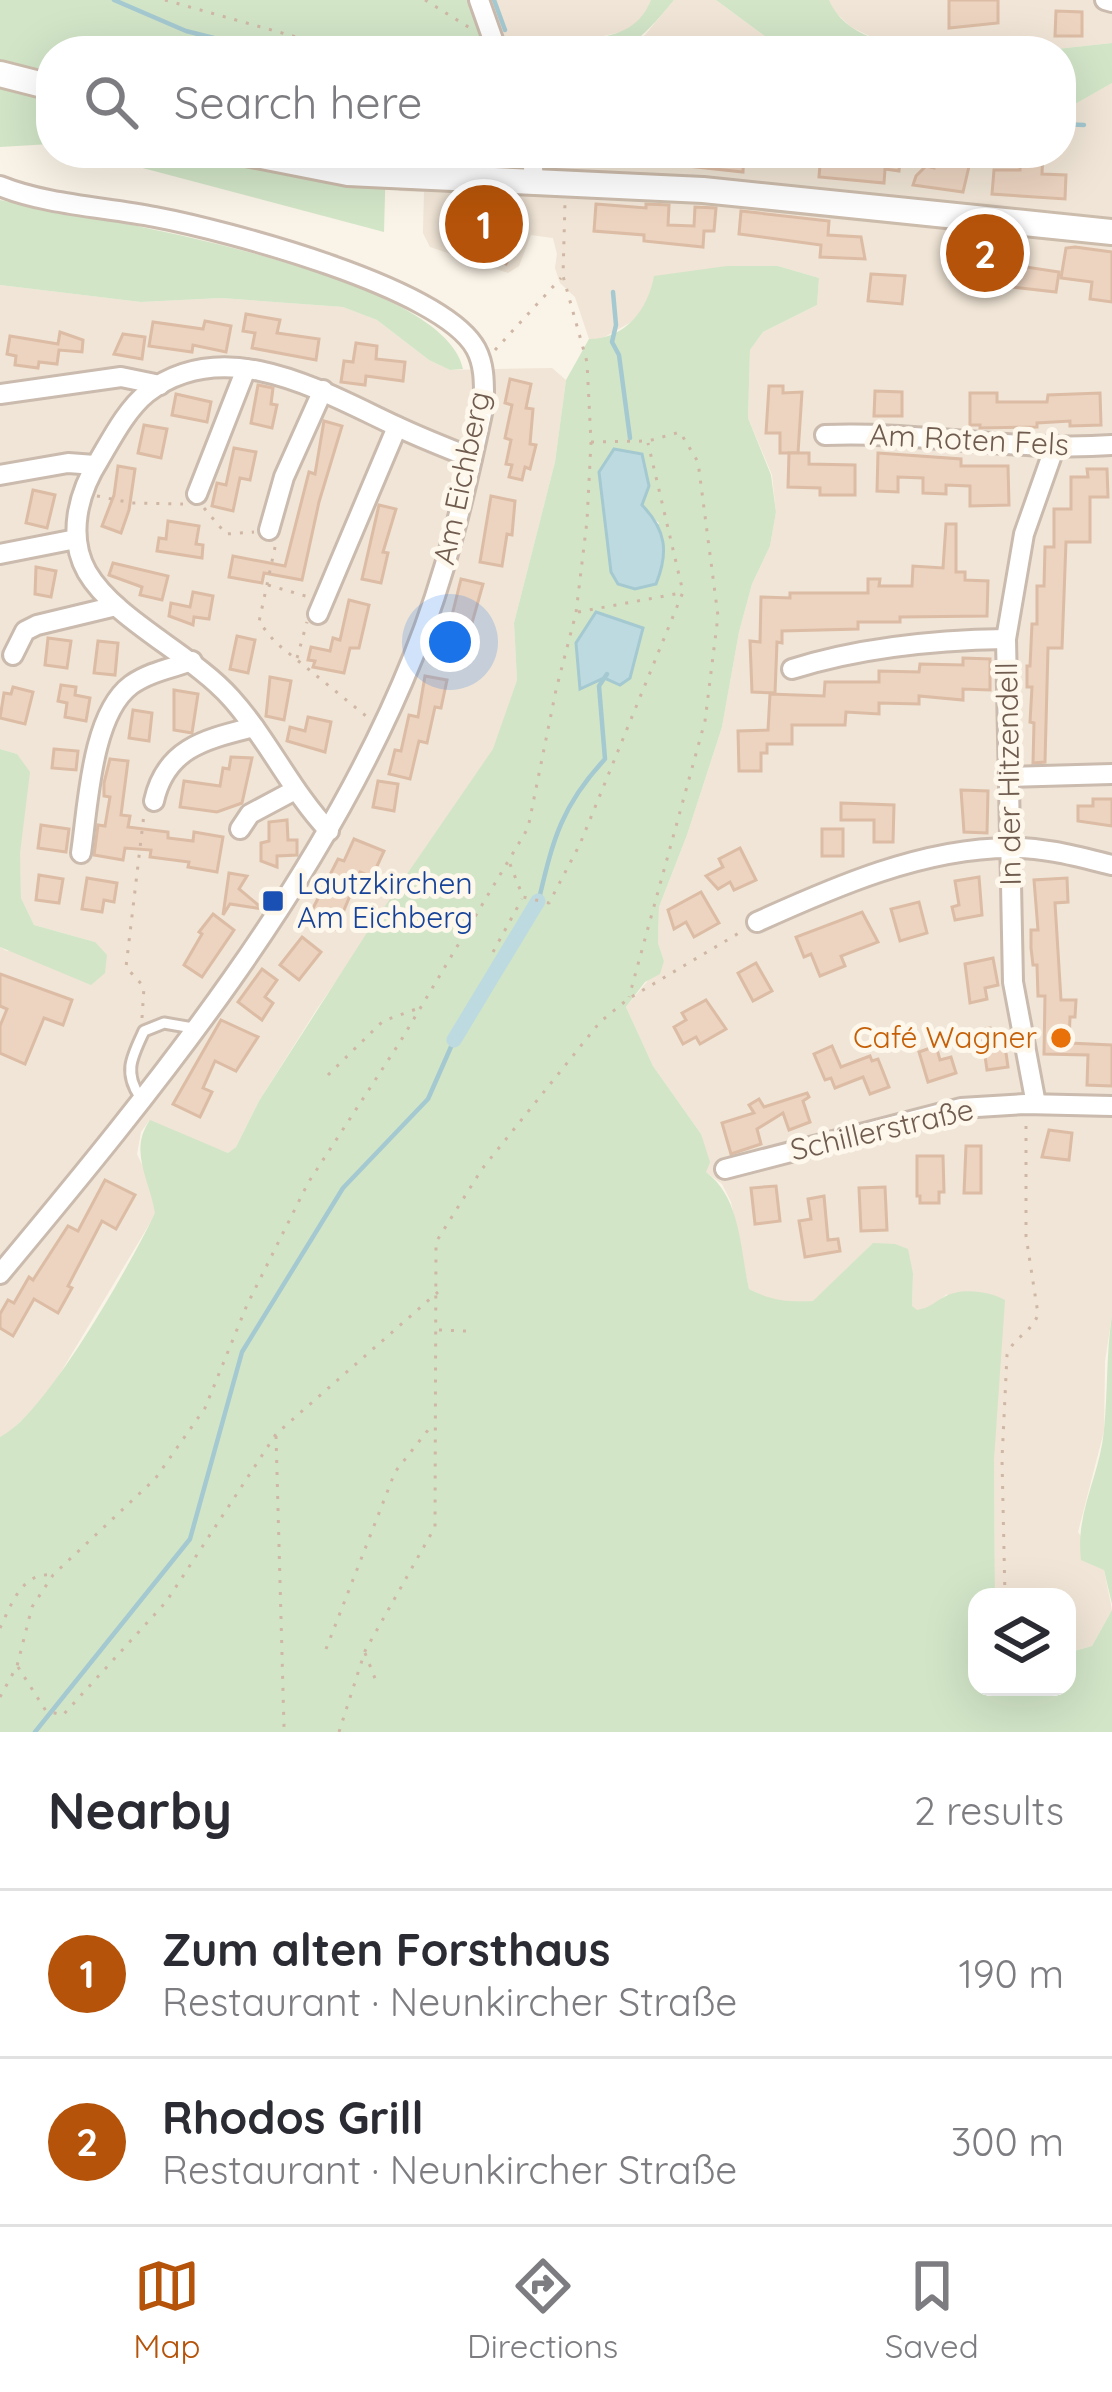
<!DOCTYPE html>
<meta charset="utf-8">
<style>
:root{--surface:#fff;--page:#f7f7f7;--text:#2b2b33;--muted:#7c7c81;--line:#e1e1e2;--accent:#b45309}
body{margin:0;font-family:Quicksand,sans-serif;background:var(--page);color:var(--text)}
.controls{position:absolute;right:36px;bottom:36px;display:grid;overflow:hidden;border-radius:24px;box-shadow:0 12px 48px #0002}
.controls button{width:108px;height:108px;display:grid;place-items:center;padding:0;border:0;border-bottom:3px solid var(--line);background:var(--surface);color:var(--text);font:60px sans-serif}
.you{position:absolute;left:450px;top:642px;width:42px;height:42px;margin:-30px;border:9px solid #fff;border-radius:50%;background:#1a73e8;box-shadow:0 0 0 18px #1a73e833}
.badge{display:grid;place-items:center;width:78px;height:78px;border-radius:50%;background:var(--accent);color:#fff;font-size:39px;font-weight:700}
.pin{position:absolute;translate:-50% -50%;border:6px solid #fff;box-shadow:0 3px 12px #0006}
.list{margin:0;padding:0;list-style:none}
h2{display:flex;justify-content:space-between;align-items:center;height:156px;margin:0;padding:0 48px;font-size:51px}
h2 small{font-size:39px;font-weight:400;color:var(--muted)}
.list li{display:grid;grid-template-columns:78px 1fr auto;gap:36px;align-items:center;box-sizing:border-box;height:168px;padding:0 48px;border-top:3px solid var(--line)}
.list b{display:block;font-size:45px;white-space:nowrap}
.list p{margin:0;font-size:39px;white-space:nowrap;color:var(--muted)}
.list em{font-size:39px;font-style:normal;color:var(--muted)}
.icon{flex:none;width:66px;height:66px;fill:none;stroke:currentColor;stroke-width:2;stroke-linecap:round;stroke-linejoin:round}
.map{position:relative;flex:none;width:1112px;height:1732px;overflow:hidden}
.search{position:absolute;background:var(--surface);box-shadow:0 12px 48px #0002;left:36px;right:36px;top:36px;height:132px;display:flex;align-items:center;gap:30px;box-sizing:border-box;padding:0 42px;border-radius:48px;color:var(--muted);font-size:45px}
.sheet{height:492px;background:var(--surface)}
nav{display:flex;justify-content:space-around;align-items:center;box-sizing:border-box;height:168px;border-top:3px solid var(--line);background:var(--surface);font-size:33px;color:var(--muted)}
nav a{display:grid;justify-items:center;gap:6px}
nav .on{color:var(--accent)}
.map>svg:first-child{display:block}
.residential{fill:#f0e5d6}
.green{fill:#d2e5c7;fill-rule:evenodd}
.water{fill:#bddae1;stroke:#a5c9d1;stroke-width:3}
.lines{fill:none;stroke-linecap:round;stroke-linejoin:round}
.stream{stroke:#a5c9d1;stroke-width:4.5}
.canal{stroke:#bddae1;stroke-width:15}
.building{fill:#ecd4c1;stroke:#dcbca4;stroke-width:3}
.lane-casing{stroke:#cabbae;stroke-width:15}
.street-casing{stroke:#cabbae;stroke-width:24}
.secondary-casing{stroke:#ccbcac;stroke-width:30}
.path{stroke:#d0b7a5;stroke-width:3;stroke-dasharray:3 9;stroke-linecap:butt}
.lane{stroke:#fff;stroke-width:9}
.street{stroke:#fff;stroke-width:18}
.secondary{stroke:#fff;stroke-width:24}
.transit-dot{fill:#1a4fb4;stroke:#fdf7ec;stroke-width:4.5}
.food-dot{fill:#e8710a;stroke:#fdf7ec;stroke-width:4.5}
.labels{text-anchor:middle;stroke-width:10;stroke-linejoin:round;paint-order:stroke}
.street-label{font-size:30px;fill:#705c4e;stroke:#fdf7ec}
.transit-label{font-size:30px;fill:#164399;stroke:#fdf7ec;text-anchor:start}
.food-label{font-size:30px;fill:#c56008;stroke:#fdf7ec;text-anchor:end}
</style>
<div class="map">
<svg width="1112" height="1732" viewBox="0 0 1112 1732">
<rect width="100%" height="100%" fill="#faf3e7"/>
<g class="residential">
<path d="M468 0H651L645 16 633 29 541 51H488Z"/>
<path d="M674 0H716L785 51H624L645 35Z"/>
<path d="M829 0H1112V43L1038 51H928L882 42 851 27 834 11Z"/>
<path d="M1112 83V1315L1105 1361 1104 1431 1078 1532 1104 1570 1112 1610 1092 1646 1067 1653V1597H995L994 1459 947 1294 930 1308 917 1311 912 1307 913 1274 872 1244 814 1301 786 1303 768 1299 749 1289 731 1202 722 1184 706 1172 701 1134 653 1066 626 1007 664 961 658 943 659 907 687 835 722 727 739 632 752 584 770 546 776 512 772 475 748 418 750 350 763 332 817 305 819 278 778 266H727L649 302 633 321 601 339H589L575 297 560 283 555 268 557 254 553 238 531 235 519 266 508 273 430 247 423 233 424 192 399 191 400 153H1061V106L1077 103Z"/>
<path d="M0 285 141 302 221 298 343 307 377 320 429 360 450 370 552 368 566 380 555 462 514 623 517 680 494 749 315 1012 259 1101 236 1147 228 1153 149 1121 141 1132 137 1154 151 1184 156 1213 49 1392 10 1432 0 1437V947L7 951 95 942 34 925 21 898 17 754 0 749Z"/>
</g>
<g class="green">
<path d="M0 0H468L488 51H51V144L0 147Z"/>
<path d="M651 0H674C622 64 618 51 541 51 581 33 632 48 651 0Z"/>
<path d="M716 0H829C845 38 891 44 928 51H785Z"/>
<path d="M1112 43V83L1077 103 1061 106V51H1038Z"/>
<path d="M86 153H400L399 159 386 158 384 232Z"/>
<path d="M0 200C89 217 444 272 463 369L450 370 429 360 377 320 343 307 221 298 141 302 0 285Z"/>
<path d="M727 266H778L819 278 817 305 763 332 750 350 748 418 771 475 776 512 770 546 752 584 739 632 722 727 687 835 659 907 658 943 664 961 660 974 645 982 626 1007 653 1066 701 1134 710 1162 706 1172C741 1198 740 1249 749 1289 772 1301 788 1302 813 1301L873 1243 895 1244 908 1249 913 1274 912 1306 917 1310C930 1308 933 1303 944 1297 960 1287 990 1291 1005 1300L994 1459 995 1597H977V1687H1067V1653L1092 1646 1112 1610V1732H0V1437C45 1416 132 1262 155 1213 150 1180 128 1151 150 1120L228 1153 236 1147 259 1101 370 928 493 749 517 680 514 623 555 462 566 380 589 339C626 339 648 309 654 276ZM599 472 659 523 618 584 611 572ZM642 628 620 685 605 677 580 688Z"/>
<path d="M0 749 17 754 30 772 20 853 21 898 34 925 95 942 107 955 105 973 91 985 0 947Z"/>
<path d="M1112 1315V1604L1104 1570 1081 1560C1075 1512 1100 1476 1104 1430 1108 1391 1106 1354 1112 1315Z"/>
</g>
<g class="water">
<path d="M614 449 642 454 649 486 642 505C666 530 669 552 656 584L635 589 618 584 611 572 599 472Z"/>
<path d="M596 612 643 628 630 678 620 685 604 678 580 689 576 643Z"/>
</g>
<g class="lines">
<g class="stream">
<path d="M114 0 186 31 266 51"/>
<path d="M494 0 505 30"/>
<path d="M584 51 644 41 736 51"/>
<path d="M1061 124 1084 125"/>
<path d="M613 292 616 325 612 342 619 355 630 438"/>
<path d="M539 899C553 839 562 805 605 759L599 686 607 674"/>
<path d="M35 1732 190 1539 242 1352 343 1188 428 1099 454 1040"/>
</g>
<path class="canal" d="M454 1040 538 901"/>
</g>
<g class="building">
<path d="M949 0H998V23L949 28Z"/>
<path d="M1056 11 1082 12V36H1055Z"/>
<path d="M678 153H744L743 172 677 165Z"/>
<path d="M821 153H901L899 171 885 169 884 183 819 177Z"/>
<path d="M1043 153 1042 174 1066 175 1065 199 992 194 994 170H1020L1021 154Z"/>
<path d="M950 157 970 162 963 192 913 185 916 176 926 166 934 168 935 162 948 165Z"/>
<path d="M596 204 646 208V204L669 205 668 225 694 226 695 207 716 208 714 231H704L703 247 644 241V235L594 231Z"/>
<path d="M463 205 513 234 509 241 517 245 506 264 448 230Z"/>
<path d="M741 211 829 221 828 235 861 237 865 259 820 257 821 245 739 234Z"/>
<path d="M964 246 1002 250 1000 263 1059 272 1056 292 960 281Z"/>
<path d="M1075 247 1112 252V302L1090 299 1092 282 1061 278 1066 248Z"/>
<path d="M871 274 905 276 902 304 868 301Z"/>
<path d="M246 314 280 320 277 333 319 339 316 360 252 348 255 333 243 331Z"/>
<path d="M205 321 231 326 226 352 193 345 192 352 149 346 153 322 203 329Z"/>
<path d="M60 332 83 340 82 352 59 350 57 364 39 362 38 368 15 365 16 356 7 354 10 336 58 344Z"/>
<path d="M123 334 145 337 142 359 114 354Z"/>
<path d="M356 343 377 346 376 359 405 362 403 381 366 376 365 385 341 382 344 361 353 362Z"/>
<path d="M510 379 531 384 526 408 533 409 530 444 536 445 530 469 525 467 522 480 509 477 512 465 506 464 511 440 505 438 512 405 505 403Z"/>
<path d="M258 385 273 388 271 404 277 405 272 428 251 423Z"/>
<path d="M769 386H783V393L802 392 798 453H780V433H766Z"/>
<path d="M875 391 902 392V416H874Z"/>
<path d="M970 393H997V402H1047L1048 395 1100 393 1101 425 1070 426V421L1037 423V427L980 428V425H970Z"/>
<path d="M176 394 211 402 207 422 172 415Z"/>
<path d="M324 421 342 426 319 502 302 580 264 573 262 583 229 577 233 556 285 566 309 472 315 474Z"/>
<path d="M144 425 167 429 161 458 138 453Z"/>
<path d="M234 448 256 452 250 480 240 478 233 511 212 506 217 483 226 485Z"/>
<path d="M789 453H809V464L855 465V495H820V488L788 487Z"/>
<path d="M878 453 961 459V466H1008L1009 505 970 506V486L946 485V494L923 493V478L898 477V492L877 491Z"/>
<path d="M118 466 135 469 129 510 121 533 102 526 114 495Z"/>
<path d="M1087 469H1107L1108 497H1090V542H1066L1062 648H1048L1045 762 1033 763 1034 723 1030 722 1032 687H1027V666H1030L1032 624H1037V586H1044L1045 547H1054V509H1071V477H1088Z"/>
<path d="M33 490 55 495 47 528 26 523Z"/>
<path d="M491 496 515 501 512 535 507 534 502 566 480 562Z"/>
<path d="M379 505 396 509 383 552 388 553 381 583 362 579Z"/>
<path d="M168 521 199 526 196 544 203 545 202 558 157 551 159 538 166 539Z"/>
<path d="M946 524H956V572H965V580L988 581 987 616 900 617V622H858V629L782 631V643L777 642 775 693 752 692 750 641 760 642 761 597 790 598V593H868V579H880L879 586H912L913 566 943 568Z"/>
<path d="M113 563 168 576 162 600 140 595 142 587 109 575Z"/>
<path d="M36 567 56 571 51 597 35 594Z"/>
<path d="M461 579 483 584 470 630H465L460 659 442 656Z"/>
<path d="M193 592 213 596 209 619 194 617 193 625 169 616 171 603 190 607Z"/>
<path d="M349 600 369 605 359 648H350L344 673 313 667 315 661 308 660 311 647 330 651 333 638 340 640Z"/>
<path d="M237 636 255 640 248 673 230 669Z"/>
<path d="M48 638 71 641 67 668 45 665Z"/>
<path d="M98 641 118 643 115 675 94 673Z"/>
<path d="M963 658 990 659V690L963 689V700L919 696V704L879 703V714L846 712 845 725H792V744H767V753H761V771H739L738 731 768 730 770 694 824 696 825 682H879V671L919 672 920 664 963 665Z"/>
<path d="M425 676 447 680 441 708 435 707 427 743 419 741 410 779 389 774 395 750 401 751 409 715 418 717Z"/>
<path d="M270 677 291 681 284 720 266 716Z"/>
<path d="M61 685 76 687 75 695 90 698 86 721 65 717 67 703 58 701Z"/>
<path d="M13 687 33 692 25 724 0 718 4 693 11 694Z"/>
<path d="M174 690 198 694 192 733 174 730Z"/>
<path d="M133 710 152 713 149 741 129 738Z"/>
<path d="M308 717 331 722 325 752 287 741 290 727 305 731Z"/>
<path d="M54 749 78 751 76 770 52 768Z"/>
<path d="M231 757 252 758 242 803 217 812 180 807 184 781 220 786 223 768 229 769Z"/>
<path d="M110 759 128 761 121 815 130 816 128 827 168 832V838L193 841 194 832 223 837 217 872 188 867 189 862 150 857 151 850 125 848 123 860 94 855 98 825 105 826 110 797 104 796V783Z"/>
<path d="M378 781 398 784 394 811 373 807Z"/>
<path d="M961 790 988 791 987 833 964 832Z"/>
<path d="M1093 799H1112V826L1078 821V806H1093Z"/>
<path d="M841 803 894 805 893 842H874V820H841Z"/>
<path d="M287 820 288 840H297V855L277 856V867L261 861V843L269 841V822Z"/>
<path d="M41 825 69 829 66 852 38 848Z"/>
<rect x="822" y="829" width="21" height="27"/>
<path d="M354 839 384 851 372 877 360 872 336 929 309 916 338 859 344 861Z"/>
<path d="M740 848 756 880 734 890 730 882 718 889 706 876 723 867 719 859Z"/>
<path d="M229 873 247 876 239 889 263 909 230 904 223 915Z"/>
<path d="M39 875 63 879 59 903 36 900Z"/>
<path d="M979 877 982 915 955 920 952 907 959 905 955 881Z"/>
<path d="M87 878 117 883 114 902 104 900 102 912 82 909Z"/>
<path d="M1067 878 1068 902 1055 903 1061 1000H1076L1075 1017H1070L1069 1043 1112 1045V1086L1087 1085 1088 1055 1044 1054 1045 996H1038L1037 965H1033L1031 948V930H1038L1034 880Z"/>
<path d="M701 892 719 923 694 937 686 922 674 929 668 910Z"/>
<path d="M919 902 927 933 900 941 891 909Z"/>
<path d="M862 912 878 942 841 956 845 966 820 976 811 954 804 957 796 937Z"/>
<path d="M213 914 234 930 202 977 184 965 202 934 199 932Z"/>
<path d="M302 937 321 952 299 980 280 965Z"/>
<path d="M993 958 998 985 985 988 987 999 970 1003 965 964Z"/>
<path d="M756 963 772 991 753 1001 738 973Z"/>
<path d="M262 969 277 980 265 997 273 1003 262 1020 238 1002Z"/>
<path d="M0 974 72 1000 63 1025 44 1018 25 1064 0 1053V1026L7 1009 0 1006Z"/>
<path d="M706 1000 726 1029 700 1044 696 1037 683 1044 674 1027 686 1020 682 1013Z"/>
<path d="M221 1020 258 1037 236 1071 215 1061 203 1088 212 1092 200 1117 173 1104Z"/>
<path d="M990 1028 992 1041 1004 1039 1008 1067 987 1070 983 1042 976 1043 974 1031Z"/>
<path d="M832 1046 841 1067 870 1056 872 1061 878 1059 889 1087 870 1094 863 1077 835 1088 831 1078 825 1080 814 1054Z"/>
<path d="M936 1046 940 1060 951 1057 956 1073 928 1082 919 1052Z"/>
<path d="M807 1093 809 1097 803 1101 810 1122 789 1130 783 1113 757 1129 761 1144 731 1154 722 1123 754 1113 749 1105 759 1099 764 1107Z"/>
<path d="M1049 1130 1072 1133 1069 1160 1042 1157Z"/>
<path d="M966 1146H981V1193H964Z"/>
<path d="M917 1156H943L944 1192H939V1203H920V1196H917Z"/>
<path d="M105 1180 135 1195 116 1229 102 1221 68 1286 72 1288 58 1313 34 1299 13 1336 0 1328V1314L8 1300 14 1303 29 1277 33 1280 68 1226 78 1231Z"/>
<path d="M776 1186 780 1221 755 1224 751 1188Z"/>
<path d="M885 1187 887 1230 861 1231 859 1188Z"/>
<path d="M824 1196 828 1240 838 1239 840 1251 805 1257 799 1221 811 1219 808 1199Z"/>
</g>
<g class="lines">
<defs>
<path id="lane" d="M140 1097C123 1072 132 1057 144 1031L164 1023 193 1028"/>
<g id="street">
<path d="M479 0 497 51"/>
<path d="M1105 0 1112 2"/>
<path d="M532 153 534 182"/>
<path d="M0 186C47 205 105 207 155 217 224 230 443 287 476 349 485 366 484 385 484 404 466 490 446 575 413 657 322 884 156 1087 0 1274"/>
<path d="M0 394 121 377 160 385"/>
<path d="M825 435C922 431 1015 452 1112 445"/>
<path d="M0 475 68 463 95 465"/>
<path d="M197 494 246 369"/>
<path d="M269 530 284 477 323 390"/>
<path d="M0 554 76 539"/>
<path d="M318 614 397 427"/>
<path d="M13 655 25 631 37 625 116 606"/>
<path d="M792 669C862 647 933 640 1006 639"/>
<path d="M1009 777 1112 774"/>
<path d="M154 801C166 747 207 739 254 727"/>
<path d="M240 829 250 814 295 790"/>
<path d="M329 831C291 791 268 739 231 698 192 654 115 620 87 572 67 536 78 493 99 460 112 438 127 409 147 393 225 333 323 392 396 426 421 438 447 448 472 458"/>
<path d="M81 853C88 807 91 715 131 685 149 672 172 668 192 661"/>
<path d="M757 922C834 887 923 848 1010 848 1044 847 1079 857 1112 865"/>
<path d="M1036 1104 1013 982 1006 639 1024 534 1054 449"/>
<path d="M725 1169 961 1108 1025 1104 1112 1106"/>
</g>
<g id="secondary">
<path d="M0 74 51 87"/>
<path d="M246 153 348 173 703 190 1112 232"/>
</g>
</defs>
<use href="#lane" class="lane-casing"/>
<use href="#street" class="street-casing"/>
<use href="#secondary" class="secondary-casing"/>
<g class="path">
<path d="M165 0 346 51"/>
<path d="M425 0 470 28"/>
<path d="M458 51 480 45"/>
<path d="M495 350 561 278"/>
<path d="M591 442 648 441 680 432 698 462 718 616 705 721 629 997"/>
<path d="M97 496 132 503 183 504"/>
<path d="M204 508 226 534 254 532"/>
<path d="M275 547 259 622 275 642 366 716"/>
<path d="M268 585 309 597"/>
<path d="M578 612 681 593"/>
<path d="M297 658 307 622"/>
<path d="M510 864 523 897 549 903 580 844 683 592 648 443"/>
<path d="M493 952 522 899"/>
<path d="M142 1018 144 987 126 967 144 814"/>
<path d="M328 1075 383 1021 419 1008"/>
<path d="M439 1330 466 1331"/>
<path d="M276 1436 284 1727"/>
<path d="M1005 1597 1002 1459 1007 1355C1013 1337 1032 1333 1038 1314L1026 1236V1121"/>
<path d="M0 1628C12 1604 21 1572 53 1575"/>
<path d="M326 1649 395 1472 432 1425"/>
<path d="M365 1653 378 1686"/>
<path d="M18 1667 46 1711 63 1715 166 1602 276 1434 438 1292"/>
<path d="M0 1697 17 1666 32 1607 53 1575 155 1479 205 1408 247 1305 308 1183 400 1042 528 828 556 690 576 613 587 521 591 442 587 362 563 276 565 202"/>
<path d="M339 1732 365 1651 435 1527 436 1242 482 1169 600 1022 628 999 744 930"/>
</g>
<use href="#lane" class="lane"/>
<use href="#street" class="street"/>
<use href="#secondary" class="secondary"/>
</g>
<rect class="transit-dot" x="261" y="889" width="24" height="24" rx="6"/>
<circle class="food-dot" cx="1061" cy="1038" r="12"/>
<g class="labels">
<g class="street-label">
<text transform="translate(969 440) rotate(3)" y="10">Am Roten Fels</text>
<text transform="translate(462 478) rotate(-78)" y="10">Am Eichberg</text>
<text transform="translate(1009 774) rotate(-91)" y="10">In der Hitzendell</text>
<text transform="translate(882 1130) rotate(-13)" y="10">Schillerstraße</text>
</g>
<g class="transit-label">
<text x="297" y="894">Lautzkirchen<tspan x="297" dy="34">Am Eichberg</tspan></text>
</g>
<g class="food-label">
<text x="1037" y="1048">Café Wagner</text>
</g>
</g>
</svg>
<div class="controls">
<button><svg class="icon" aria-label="layers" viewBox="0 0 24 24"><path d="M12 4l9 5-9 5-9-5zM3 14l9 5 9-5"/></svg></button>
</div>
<div class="you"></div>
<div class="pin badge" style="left:484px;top:224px">1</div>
<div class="pin badge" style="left:985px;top:253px">2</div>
<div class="search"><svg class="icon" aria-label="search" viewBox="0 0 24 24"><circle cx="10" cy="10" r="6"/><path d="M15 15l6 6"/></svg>Search here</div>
</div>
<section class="sheet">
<h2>Nearby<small>2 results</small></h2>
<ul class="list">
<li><span class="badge">1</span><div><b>Zum alten Forsthaus</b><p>Restaurant · Neunkircher Straße</p></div><em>190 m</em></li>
<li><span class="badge">2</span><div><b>Rhodos Grill</b><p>Restaurant · Neunkircher Straße</p></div><em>300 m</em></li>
</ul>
</section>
<nav>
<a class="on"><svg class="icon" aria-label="map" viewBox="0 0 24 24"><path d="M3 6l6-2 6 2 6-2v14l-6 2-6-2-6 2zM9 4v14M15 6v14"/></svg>Map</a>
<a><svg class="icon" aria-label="directions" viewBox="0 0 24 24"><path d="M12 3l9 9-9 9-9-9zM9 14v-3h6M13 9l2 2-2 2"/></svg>Directions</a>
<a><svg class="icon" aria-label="saved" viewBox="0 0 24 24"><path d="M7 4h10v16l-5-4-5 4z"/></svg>Saved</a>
</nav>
